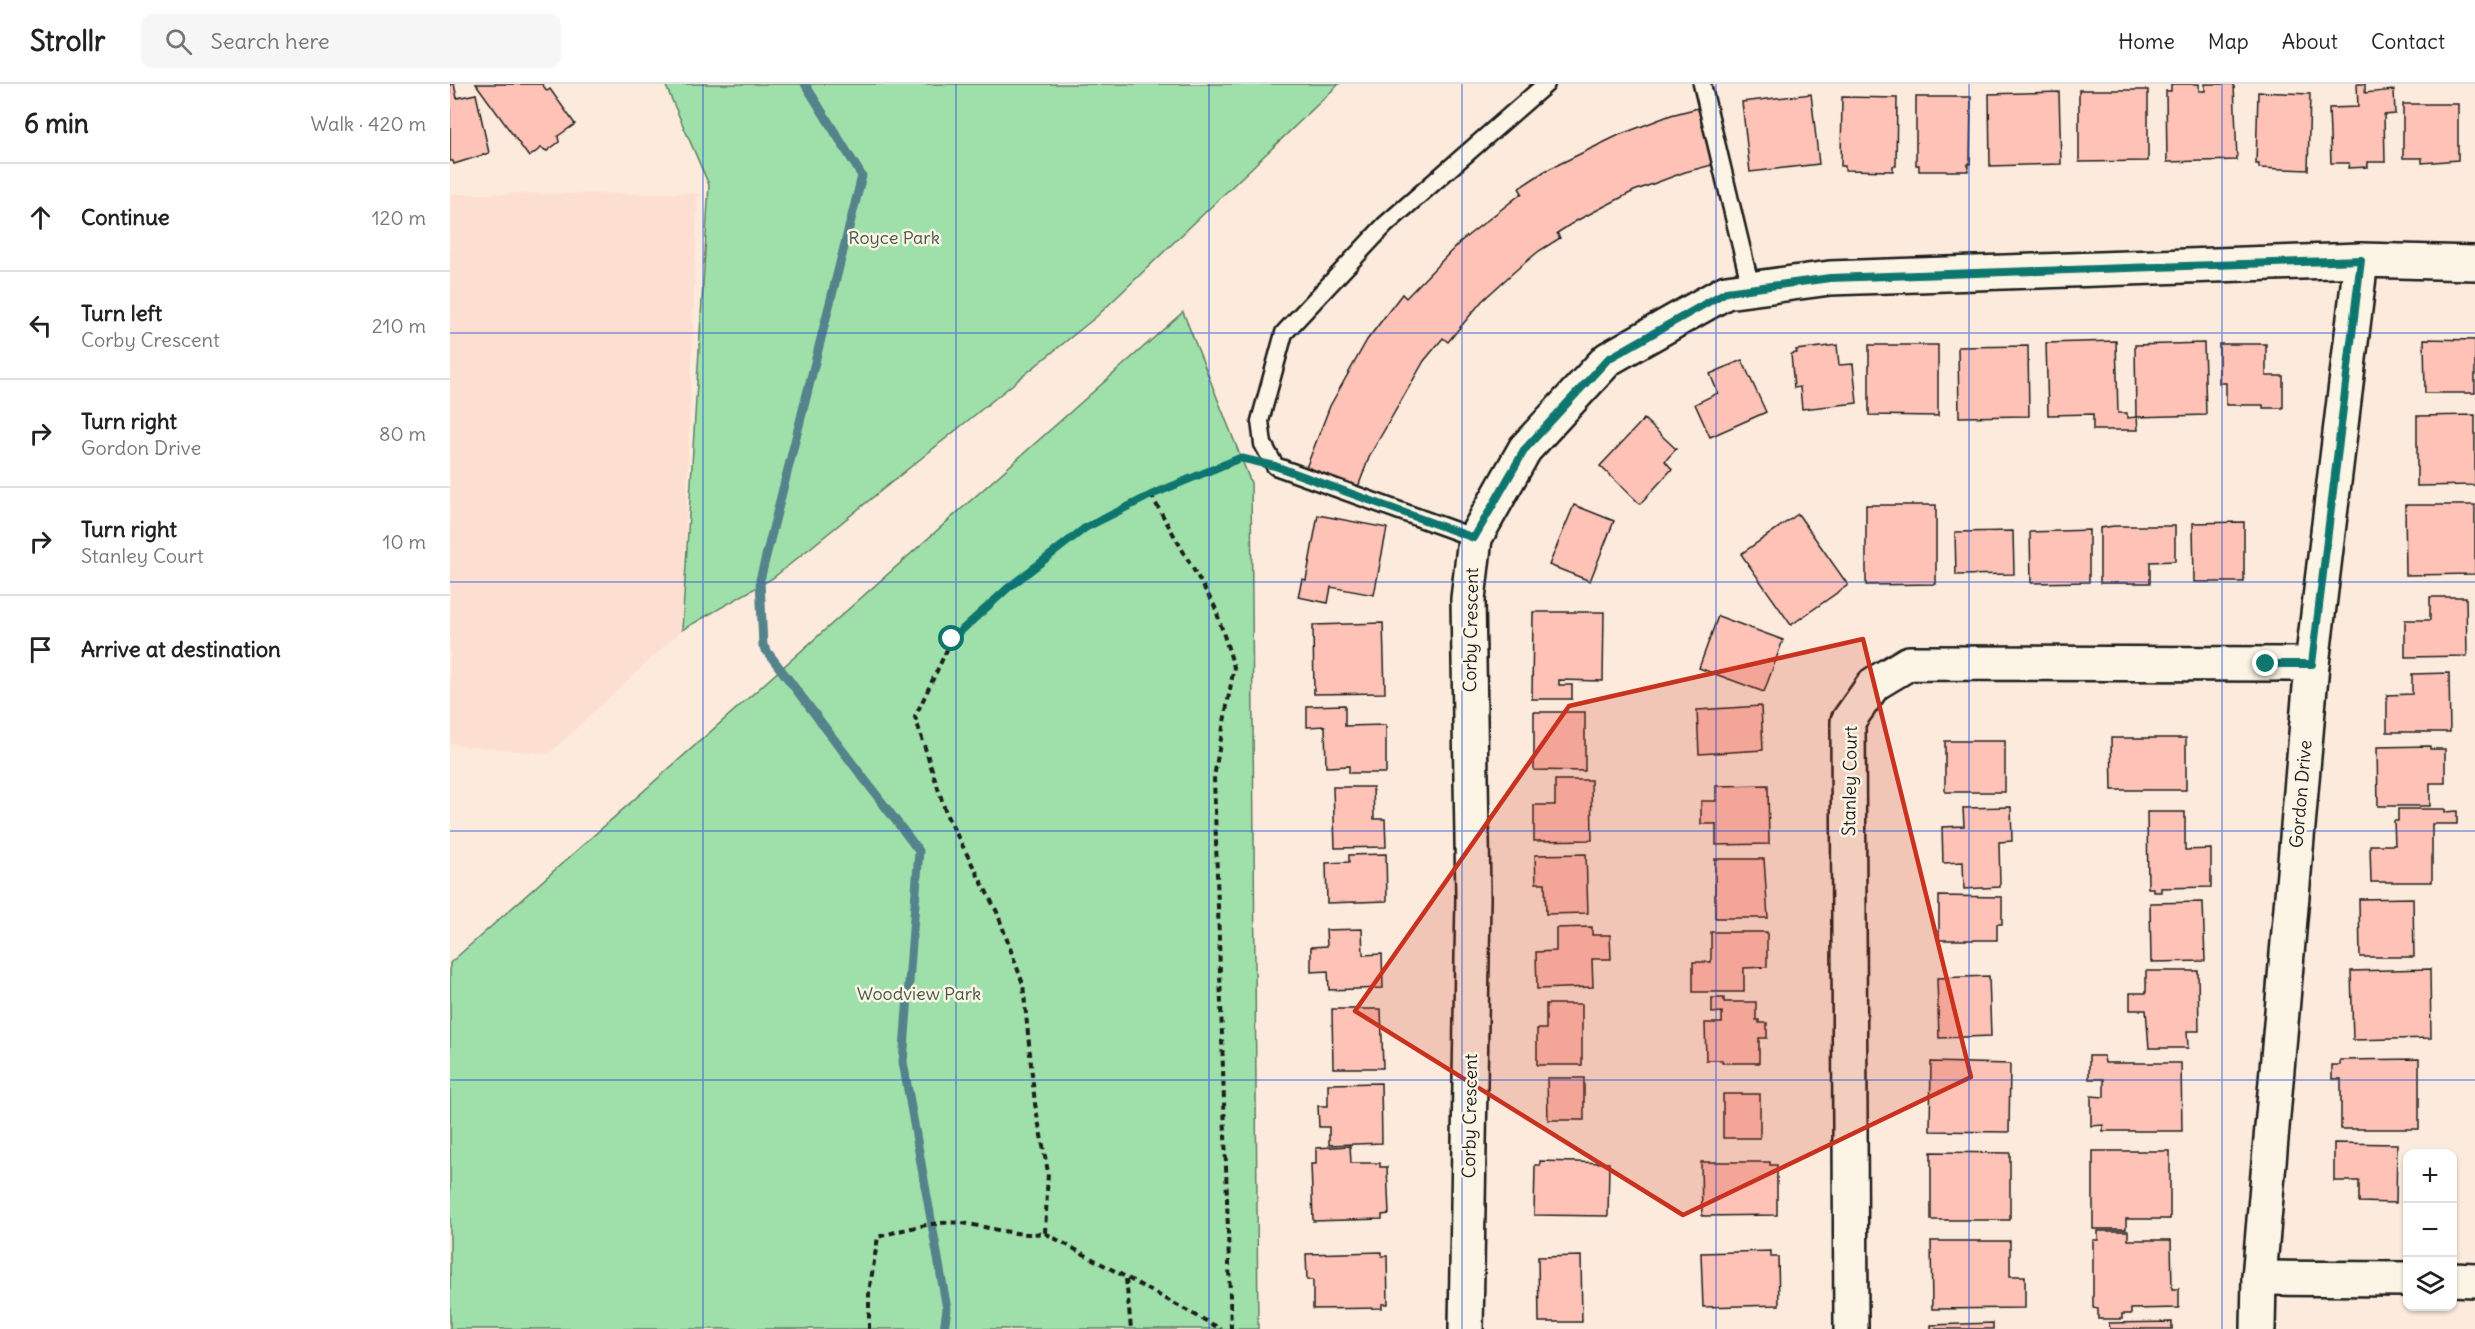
<!DOCTYPE html>
<meta charset="utf-8">
<style>
:root{--surface:#fff;--page:#f6f6f6;--text:#222;--muted:#767676;--line:#e0e0e0}
body{margin:0;font-family:Delius,sans-serif;background:var(--page);color:var(--text)}
.controls{position:absolute;right:18px;bottom:18px;display:grid;overflow:hidden;border-radius:12px;box-shadow:0 2px 4px #0004}
.controls button{width:54px;height:54px;display:grid;place-items:center;padding:0;border:0;border-bottom:2px solid var(--line);background:var(--surface);color:var(--text);font:30px sans-serif}
.stop{position:absolute;width:18px;height:18px;margin:-14px;border:4px solid #0f766e;border-radius:50%;background:#fff}
.stop.end{background:#0f766e;border-color:#fff;box-shadow:0 2px 6px #0008}
.list{margin:0;padding:0;list-style:none}
h2{display:flex;justify-content:space-between;align-items:center;height:78px;margin:0;padding:0 24px;font-size:26px}
h2 small{font-size:20px;font-weight:400;color:var(--muted)}
.list li{display:grid;grid-template-columns:39px 1fr auto;gap:18px;align-items:center;box-sizing:border-box;height:108px;padding:0 24px;border-top:2px solid var(--line)}
.list b{display:block;font-size:22px;white-space:nowrap}
.list p{margin:0;font-size:20px;white-space:nowrap;color:var(--muted)}
.list em{font-size:20px;font-style:normal;color:var(--muted)}
.icon{flex:none;width:33px;height:33px;fill:none;stroke:currentColor;stroke-width:2;stroke-linecap:round;stroke-linejoin:round}
.map{position:relative;flex:none;width:2025px;height:1245px;overflow:hidden}
header{display:flex;align-items:center;gap:36px;box-sizing:border-box;height:84px;padding:0 30px;background:var(--surface);border-bottom:2px solid var(--line)}
header strong{font-size:28px}
nav{display:flex;gap:33px;margin-inline-start:auto;font-size:21px}
.search{width:420px;height:54px;background:var(--page);display:flex;align-items:center;gap:15px;box-sizing:border-box;padding:0 21px;border-radius:12px;color:var(--muted);font-size:22px}
main{display:flex}
aside{flex:1;background:var(--surface)}
.map>svg:first-child{display:block}
.built{fill:#fddfd1}
.green{fill:#9fe0aa;stroke:#5e7e63;stroke-width:1.5}
.lines{fill:none;stroke-linecap:round;stroke-linejoin:round}
.stream{stroke:#54838c;stroke-width:9}
.building{fill:#fec3b6;stroke:#1c1c1c;stroke-width:1.5}
.service-casing{stroke:#1c1c1c;stroke-width:21}
.minor-casing{stroke:#1c1c1c;stroke-width:38}
.path{stroke:#1c1c1c;stroke-width:4;stroke-dasharray:6 4.5;stroke-linecap:butt}
.service{stroke:#fcf5e5;stroke-width:16}
.minor{stroke:#fcf5e5;stroke-width:33}
.route{stroke:#0f766e;stroke-width:8}
.marked{fill:#c8321e;fill-opacity:0.2;stroke:#c8321e;stroke-width:4.5;stroke-linejoin:round}
.grid{fill:none;stroke:#1d4ed8;stroke-width:1.5;stroke-opacity:0.55}
.labels{text-anchor:middle;stroke-width:5;stroke-linejoin:round;paint-order:stroke}
.park-label{font-size:18px;fill:#435747;stroke:#fcf5e5}
.street-label{font-size:18px;fill:#1c1c1c;stroke:#fcf5e5}
</style>
<header>
<strong>Strollr</strong>
<div class="search"><svg class="icon" aria-label="search" viewBox="0 0 24 24"><circle cx="10" cy="10" r="6"/><path d="M15 15l6 6"/></svg>Search here</div>
<nav><a>Home</a><a>Map</a><a>About</a><a>Contact</a></nav>
</header>
<main>
<aside>
<h2>6 min<small>Walk · 420 m</small></h2>
<ul class="list">
<li><svg class="icon" aria-label="ahead" viewBox="0 0 24 24"><path d="M12 20V5M6 11l6-6 6 6"/></svg><div><b>Continue</b></div><em>120 m</em></li>
<li><svg class="icon" aria-label="left" viewBox="0 0 24 24"><path d="M17 20v-9H6M10 6l-5 5 5 5"/></svg><div><b>Turn left</b><p>Corby Crescent</p></div><em>210 m</em></li>
<li><svg class="icon" aria-label="right" viewBox="0 0 24 24"><path d="M7 20v-9h11M14 6l5 5-5 5"/></svg><div><b>Turn right</b><p>Gordon Drive</p></div><em>80 m</em></li>
<li><svg class="icon" aria-label="right" viewBox="0 0 24 24"><path d="M7 20v-9h11M14 6l5 5-5 5"/></svg><div><b>Turn right</b><p>Stanley Court</p></div><em>10 m</em></li>
<li><svg class="icon" aria-label="arrive" viewBox="0 0 24 24"><path d="M6 21V4h12l-3 4 3 4H6"/></svg><div><b>Arrive at destination</b></div></li>
</ul>
</aside>
<div class="map">
<svg width="2025" height="1245" viewBox="0 0 2025 1245">
<rect width="100%" height="100%" fill="#fcebdc"/>
<filter id="ink" filterUnits="userSpaceOnUse"><feTurbulence type="fractalNoise" baseFrequency=".0167" numOctaves="2"/><feDisplacementMap in="SourceGraphic" scale="12" xChannelSelector="R" yChannelSelector="G"/><feConvolveMatrix kernelMatrix="1 2 1 2 8 2 1 2 1" color-interpolation-filters="sRGB"/></filter>
<g filter="url(#ink)">
<path class="built" d="M248 109 232 546 99 670 0 660V110Z"/>
<g class="green">
<path d="M215 0H889L646 233 323 494 232 546 259 101Z"/>
<path d="M733 228 801 399 808 1245H0V879Z"/>
</g>
<g class="lines">
<path class="stream" d="M355 0 412 92 310 496 313 562 469 767 453 978 497 1225 494 1245"/>
</g>
<g class="building">
<path d="M0 0H4L7 14 26 10 39 69 4 80 3 77H0Z"/>
<path d="M26 0H92L97 7 100 5 125 40 108 52 109 58 97 67 91 64 79 73Z"/>
<path d="M1721 0H1749V7H1755V0H1784L1787 76 1717 78 1716 7H1721Z"/>
<path d="M1907 0H1915V9L1944 6 1945 30 1934 31 1935 78H1918V83L1898 84 1899 79H1881L1879 24 1908 23Z"/>
<path d="M1629 6H1698V77L1629 78Z"/>
<path d="M1609 8 1611 80 1540 82 1539 10Z"/>
<path d="M1808 8 1860 10 1858 86 1809 84V80H1806Z"/>
<path d="M1361 10 1369 80 1300 88 1292 18Z"/>
<path d="M1392 13 1447 14 1446 82H1443V87L1395 86V82H1391Z"/>
<path d="M1466 13H1521L1520 80H1518V87H1469V81H1466Z"/>
<path d="M1953 20H2008V76L1972 79V74H1953Z"/>
<path d="M1248 24 1262 81 1235 88 1184 107 1126 137 1107 149 1110 154 1089 167 1065 187 1032 217 998 258 993 254 974 277 920 371 908 403 856 384 880 322 917 256 952 210 956 214 1011 157 1072 109 1069 104 1095 87 1169 51 1221 31Z"/>
<path d="M1974 255 2025 256V309H1975Z"/>
<path d="M1666 257 1668 329H1677V334L1687 333 1688 346H1643V330L1598 331 1596 259Z"/>
<path d="M1754 259 1756 331 1686 333 1685 261Z"/>
<path d="M1769 260H1816V292H1833V324H1813V321H1776V299H1769Z"/>
<path d="M1387 261 1389 281 1403 280 1407 319 1352 325 1350 303 1344 304 1341 270 1347 269 1346 266Z"/>
<path d="M1419 261H1488V332L1419 331Z"/>
<path d="M1578 262 1579 332 1509 333 1508 263Z"/>
<path d="M1292 276 1316 328 1260 353 1245 320 1268 309 1260 290Z"/>
<path d="M2025 331V401L1967 402V332Z"/>
<path d="M1194 335 1226 365 1215 377 1222 385 1190 420 1150 382Z"/>
<path d="M1124 421 1164 437 1140 497 1099 481Z"/>
<path d="M1416 421H1486V500L1416 501Z"/>
<path d="M1955 421H2025V490L1956 491Z"/>
<path d="M1348 430 1398 501 1341 541 1291 470Z"/>
<path d="M868 431 937 444 924 511 881 503 878 519 848 513 852 495 856 496Z"/>
<path d="M1794 438V498H1744L1743 439Z"/>
<path d="M1664 442H1725V477L1700 478V499H1650V444Z"/>
<path d="M1639 446V498L1581 499 1580 448Z"/>
<path d="M1563 447 1564 490 1506 491 1505 448Z"/>
<path d="M1980 513H2016L2017 572 1955 573V536H1980Z"/>
<path d="M1083 528H1154L1153 597 1109 596V601H1122V615H1082Z"/>
<path d="M1268 532 1333 556 1314 608 1249 584Z"/>
<path d="M933 539 935 609 864 610 863 541Z"/>
<path d="M1999 589 2000 648H1937V611L1962 610V590Z"/>
<path d="M895 621V642L936 641V689H899V682L876 683 875 642 857 643V622Z"/>
<path d="M1311 622 1313 666 1249 670 1247 626Z"/>
<path d="M1084 628H1135V687L1084 686Z"/>
<path d="M1661 654H1736V706H1662Z"/>
<rect x="1495" y="657" width="60" height="51"/>
<path d="M1980 662V665H1995V699H1980V722H1928L1927 663Z"/>
<path d="M1105 696H1141L1142 756 1084 757V721H1105Z"/>
<path d="M1318 701 1319 760 1266 761V740H1251V717H1266V702Z"/>
<path d="M883 703H923L924 735H935L936 763 885 764Z"/>
<path d="M1561 723 1562 757 1549 758 1550 803 1514 805 1513 778 1493 779 1492 743 1514 742 1513 724Z"/>
<path d="M1948 725H1995V728L2007 727V740H1982V798H1921L1920 761H1945L1944 737H1948Z"/>
<path d="M1697 728H1735V766L1761 765V803L1711 804V808H1703V804H1698Z"/>
<path d="M936 770 937 817 877 819 876 779 899 778V771Z"/>
<path d="M1136 770 1138 829 1096 830 1095 799H1086L1085 771Z"/>
<path d="M1265 775H1314L1318 834H1265Z"/>
<path d="M1489 812 1552 813V840H1547V856H1489Z"/>
<path d="M1963 814 1964 873H1910L1909 815Z"/>
<path d="M1753 818 1755 877 1701 878 1700 819Z"/>
<path d="M1142 843V851H1160L1161 875H1142L1143 903 1087 905 1086 868 1106 867V844Z"/>
<path d="M912 845 913 871 932 870 933 904 879 906 878 887 861 888V863L877 862 876 846Z"/>
<path d="M1261 848H1317V883L1294 884V908H1243V878H1261Z"/>
<path d="M1980 885 1981 954 1903 956 1901 887Z"/>
<path d="M1696 887H1748L1749 947H1737L1738 964H1699L1696 926H1680V909H1696Z"/>
<path d="M1539 892 1541 952 1489 954 1487 894Z"/>
<path d="M1262 914H1274V918H1306V936H1309V939H1317V954H1309V979H1272V976H1256L1255 939H1272V928L1262 929Z"/>
<path d="M1096 920H1132V981H1087V945H1096Z"/>
<path d="M882 925H931L933 984H883Z"/>
<path d="M1639 972H1654L1655 979H1731L1732 1047H1653V1041L1641 1042V1012L1654 1013V995H1639Z"/>
<path d="M1969 975V1045H1891V995H1882V981H1890V976Z"/>
<path d="M1481 978 1560 980 1559 1048 1480 1047Z"/>
<path d="M1097 994H1134V1036H1098Z"/>
<path d="M931 999 932 1059 879 1061V1043H869L868 1022H878V1000Z"/>
<rect x="1273" y="1010" width="37" height="44"/>
<path d="M1884 1059 1947 1060 1946 1119 1909 1118V1097H1884Z"/>
<path d="M900 1062 901 1079H930V1083H937L939 1130 932 1131V1135L863 1137 861 1080H866V1064Z"/>
<path d="M1643 1067H1720V1135H1676V1145H1643Z"/>
<path d="M1481 1068 1560 1069V1136H1481Z"/>
<path d="M1090 1077 1159 1079 1158 1132 1084 1131 1085 1081H1090Z"/>
<path d="M1251 1078H1320V1081H1327V1131L1252 1132Z"/>
<path d="M1648 1147H1678V1156H1721L1722 1205H1729V1224L1681 1225V1230H1672V1235H1648V1225L1643 1224V1156H1648Z"/>
<path d="M1481 1157H1560V1192H1575V1224L1482 1225Z"/>
<path d="M1321 1167V1173H1328L1329 1221 1253 1223 1251 1169Z"/>
<path d="M932 1168V1172H937L938 1220H932V1224L863 1225V1196H857L856 1170Z"/>
<path d="M1131 1172 1132 1238H1089L1088 1173Z"/>
<path d="M1722 1238V1245H1660L1659 1239Z"/>
<path d="M1543 1239V1245H1481V1241Z"/>
</g>
<g class="lines">
<defs>
<g id="service">
<path d="M1252 0 1301 204"/>
<path d="M1025 454 825 382 813 360 810 337 834 249 935 141 1096 0"/>
</g>
<g id="minor">
<path d="M1809 1194 1958 1195"/>
<path d="M2002 1195 2025 1196"/>
<path d="M1016 1245 1023 813 1018 515 1025 454 1075 365 1158 275 1276 208 1380 194 1911 176 2025 179"/>
<path d="M1401 1245 1398 637 1424 600 1459 579 1862 580"/>
<path d="M1808 1245 1809 1194 1862 580 1911 176"/>
</g>
</defs>
<use href="#service" class="service-casing"/>
<use href="#minor" class="minor-casing"/>
<g class="path">
<path d="M595 1149 771 1245"/>
<path d="M676 1195 681 1245"/>
<path d="M419 1245V1208L428 1153C451 1146 488 1136 512 1139 540 1143 566 1153 595 1149L598 1088 585 1020 573 900 547 828 497 732 465 633 502 555 558 504 635 444 701 411"/>
<path d="M781 1245 764 693 784 583 765 523 701 411 793 374"/>
</g>
<use href="#service" class="service"/>
<use href="#minor" class="minor"/>
</g>
</g>
<g class="lines" filter="url(#ink)">
<path class="route" d="M502 555 558 504 635 444 701 411 790 374 825 382 1024 454 1075 365 1158 275 1276 208 1380 194 1911 176 1862 580H1816"/>
</g>
<path class="marked" d="M1413 555 1521 993 1233 1131 905 927 1119 622Z"/>
<path class="grid" d="M253 0V1245M506 0V1245M759 0V1245M1012 0V1245M1266 0V1245M1519 0V1245M1772 0V1245M0 249H2025M0 498H2025M0 747H2025M0 996H2025"/>
<g class="labels">
<g class="park-label">
<text x="444" y="160">Royce Park</text>
<text x="469" y="916">Woodview Park</text>
</g>
<g class="street-label">
<text transform="translate(1021 546) rotate(-89)" y="6">Corby Crescent</text>
<text transform="translate(1400 697) rotate(-89)" y="6">Stanley Court</text>
<text transform="translate(1851 710) rotate(-85)" y="6">Gordon Drive</text>
<text transform="translate(1020 1032) rotate(-89)" y="6">Corby Crescent</text>
</g>
</g>
</svg>
<div class="controls">
<button>+</button>
<button>−</button>
<button><svg class="icon" aria-label="layers" viewBox="0 0 24 24"><path d="M12 4l9 5-9 5-9-5zM3 14l9 5 9-5"/></svg></button>
</div>
<div class="stop" style="left:502px;top:555px"></div>
<div class="stop end" style="left:1816px;top:580px"></div>
</div>
</main>
